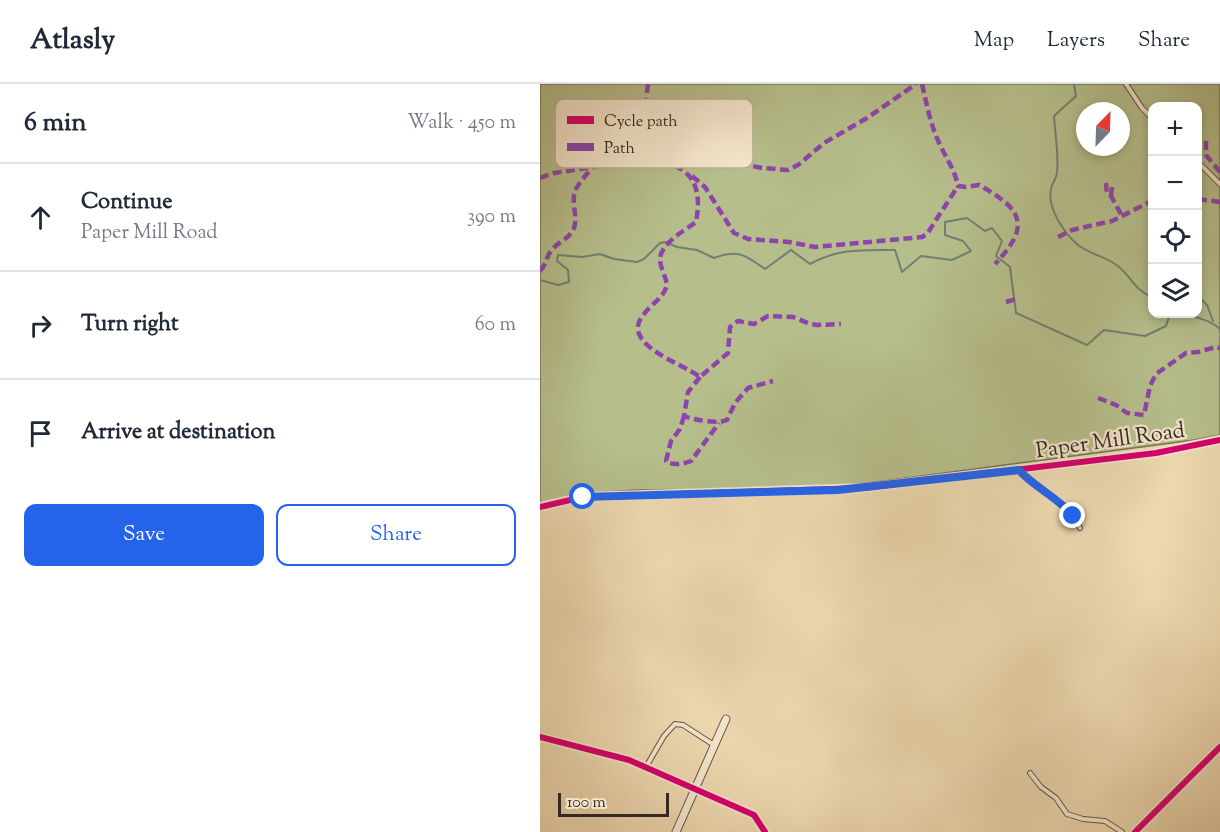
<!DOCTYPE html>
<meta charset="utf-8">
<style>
:root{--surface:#fff;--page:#f6f6f7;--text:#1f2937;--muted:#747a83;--line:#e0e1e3;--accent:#2563eb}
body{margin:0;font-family:"Sorts Mill Goudy",serif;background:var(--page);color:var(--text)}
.controls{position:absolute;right:18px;top:18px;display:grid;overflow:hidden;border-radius:12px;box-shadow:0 3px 9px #0003}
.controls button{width:54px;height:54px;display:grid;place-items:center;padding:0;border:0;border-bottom:2px solid var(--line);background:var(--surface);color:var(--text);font:30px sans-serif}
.compass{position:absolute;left:536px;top:18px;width:54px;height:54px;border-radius:50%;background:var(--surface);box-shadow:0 3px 9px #0003;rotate:23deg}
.scale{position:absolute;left:18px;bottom:15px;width:111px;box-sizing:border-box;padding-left:6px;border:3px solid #362922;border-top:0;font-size:16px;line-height:21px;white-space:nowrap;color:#362922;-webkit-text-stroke:4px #f3e5cb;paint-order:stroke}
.stop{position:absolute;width:18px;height:18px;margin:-14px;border:4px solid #2563eb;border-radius:50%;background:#fff}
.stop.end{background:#2563eb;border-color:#fff;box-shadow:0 2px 6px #0008}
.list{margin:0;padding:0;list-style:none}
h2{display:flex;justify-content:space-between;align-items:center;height:78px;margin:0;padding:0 24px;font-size:26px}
h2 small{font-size:20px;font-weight:400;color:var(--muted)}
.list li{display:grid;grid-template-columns:39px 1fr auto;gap:18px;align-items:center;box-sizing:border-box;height:108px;padding:0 24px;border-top:2px solid var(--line)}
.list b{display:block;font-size:22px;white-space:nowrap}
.list p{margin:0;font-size:20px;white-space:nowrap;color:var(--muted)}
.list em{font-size:20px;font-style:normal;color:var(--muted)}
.actions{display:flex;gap:12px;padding:18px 24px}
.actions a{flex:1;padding:14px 0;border:2px solid var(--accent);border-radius:12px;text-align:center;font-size:21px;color:var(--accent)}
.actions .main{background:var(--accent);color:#fff}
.icon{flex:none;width:33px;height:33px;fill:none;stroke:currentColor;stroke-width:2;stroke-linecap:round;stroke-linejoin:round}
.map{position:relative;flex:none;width:680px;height:748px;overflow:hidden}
header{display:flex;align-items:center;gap:36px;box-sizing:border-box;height:84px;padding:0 30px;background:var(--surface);border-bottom:2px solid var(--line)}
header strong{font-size:28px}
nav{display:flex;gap:33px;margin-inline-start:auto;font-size:21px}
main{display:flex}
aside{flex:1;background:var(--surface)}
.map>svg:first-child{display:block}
.green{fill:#b6bf8c;stroke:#767457;stroke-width:1.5;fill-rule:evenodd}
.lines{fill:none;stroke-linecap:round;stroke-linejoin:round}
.stream{stroke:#718072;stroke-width:2}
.service-casing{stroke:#645445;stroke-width:6}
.minor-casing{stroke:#645445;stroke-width:9}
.service{stroke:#f3e5cb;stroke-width:4}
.minor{stroke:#f3e5cb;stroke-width:7}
.quiet{stroke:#8e44ad;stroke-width:4.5;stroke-dasharray:9 4.5;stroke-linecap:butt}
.cycleway-casing{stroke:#f3e5cb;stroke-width:10}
.cycleway{stroke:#d6006c;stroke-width:6}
.route{stroke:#2563eb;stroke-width:8}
.labels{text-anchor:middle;stroke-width:4.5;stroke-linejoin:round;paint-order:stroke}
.street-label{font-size:22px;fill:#362922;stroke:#f3e5cb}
.key{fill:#f3e5cb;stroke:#baad98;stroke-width:1.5}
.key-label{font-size:16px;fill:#362922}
</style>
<header>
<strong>Atlasly</strong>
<nav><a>Map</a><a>Layers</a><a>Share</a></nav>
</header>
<main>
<aside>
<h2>6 min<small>Walk · 450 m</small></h2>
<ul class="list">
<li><svg class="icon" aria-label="ahead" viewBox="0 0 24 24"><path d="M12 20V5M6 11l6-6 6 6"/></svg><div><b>Continue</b><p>Paper Mill Road</p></div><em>390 m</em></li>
<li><svg class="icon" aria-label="right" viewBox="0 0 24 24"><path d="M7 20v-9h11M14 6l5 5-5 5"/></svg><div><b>Turn right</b></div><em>60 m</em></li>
<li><svg class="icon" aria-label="arrive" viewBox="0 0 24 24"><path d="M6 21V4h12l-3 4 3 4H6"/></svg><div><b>Arrive at destination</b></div></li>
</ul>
<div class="actions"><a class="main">Save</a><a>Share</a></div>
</aside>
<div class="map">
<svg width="680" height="748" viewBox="0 0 680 748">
<rect width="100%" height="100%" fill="#ecd7af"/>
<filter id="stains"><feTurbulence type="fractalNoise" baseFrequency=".00333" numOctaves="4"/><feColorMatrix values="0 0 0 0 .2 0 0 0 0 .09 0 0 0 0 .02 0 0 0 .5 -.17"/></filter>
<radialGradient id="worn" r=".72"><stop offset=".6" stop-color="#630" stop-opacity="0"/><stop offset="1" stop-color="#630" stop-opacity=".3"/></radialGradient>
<path class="green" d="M0 0H680V351L654 356 313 401 225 406H95L41 410 0 420ZM612 22H658V230H612ZM545 27H581V63H545Z"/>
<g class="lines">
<g class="stream">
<path d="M534 0 536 12 514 32C515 50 519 70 517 88 517 94 512 99 511 105 507 124 524 149 538 161 550 170 563 172 575 180 591 190 592 205 612 213"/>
<path d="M0 196 18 201 29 198 28 186 17 177 18 171 42 173 60 170 74 175 97 178 104 175 120 159 125 158 137 163 157 166 174 174C199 165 205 171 225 185L251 166 270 180C299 164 323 166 355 166L362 188 381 172 412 176 431 167 423 157 405 151V138L427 134 445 147 452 144 462 157 456 172 470 183 476 229 547 261 564 246 605 252 626 242 630 230"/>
<path d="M658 212 667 221 673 237"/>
<path d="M647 230C659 235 671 236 680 245"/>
</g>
<defs>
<g id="service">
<path d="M586 0 602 24 612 34"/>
<path d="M658 78 680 100"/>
<path d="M480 386C499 410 525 415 540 444"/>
<path d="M106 683 124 652 135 640 143 641 174 661"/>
<path d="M490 689 501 703 516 714 527 730 543 735 565 737 582 748"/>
</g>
<g id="minor">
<path d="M0 423 43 413 324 404 616 369 680 356"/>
<path d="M0 653 89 676 214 731 225 748"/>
<path d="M136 748 186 635"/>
<path d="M595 748 680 663"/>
</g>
</defs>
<use href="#service" class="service-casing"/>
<use href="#minor" class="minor-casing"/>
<use href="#service" class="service"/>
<use href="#minor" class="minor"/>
<g class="quiet">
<path d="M108 0 105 25 114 42 121 77C155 85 162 106 156 138 144 147 119 160 120 177 121 185 126 193 127 201 123 215 112 219 104 230 78 260 142 279 160 293L188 269 190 243 198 237 214 240 228 232 253 233 270 240 277 241 301 240"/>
<path d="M382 0C387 22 391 43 401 63 408 77 415 87 418 102L426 103 439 101C482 125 492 141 455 180"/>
<path d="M666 57V71L680 88"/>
<path d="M152 92 165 103 194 149 208 155 249 158 275 163 382 153 387 150 418 102"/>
<path d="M0 94 14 89 67 81 141 77 166 73 222 84 248 86 258 81 284 59 327 34 376 0"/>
<path d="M571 112 572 103 569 101H566L567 109 571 112 582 132"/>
<path d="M658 115 680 118"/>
<path d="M518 153 532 146 572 137 612 117"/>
<path d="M0 187C6 181 6 173 11 167 17 158 30 155 34 144 38 132 31 119 35 107 38 97 85 46 94 42 103 38 109 43 115 48"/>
<path d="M466 218 479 214"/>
<path d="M160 293 148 308 144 332C153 336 178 340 187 336L195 319 208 304 233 297"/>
<path d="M558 314 576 321 587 329 604 331 610 302 616 290 646 269 658 268 676 263 680 264"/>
<path d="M144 332 140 345 131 357 126 377C132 382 144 380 151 377L179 339"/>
</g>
<defs>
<g id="cycleway">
<path d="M0 423 43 413 324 404 616 369 680 356"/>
<path d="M0 653 89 676 214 731 225 748"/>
<path d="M595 748 680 663"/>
</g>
</defs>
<use href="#cycleway" class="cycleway-casing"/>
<use href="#cycleway" class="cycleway"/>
</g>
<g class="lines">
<path class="route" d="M43 413 298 406 479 386C495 404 518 413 533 432"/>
</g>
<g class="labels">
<g class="street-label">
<text transform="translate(570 355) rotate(-8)" y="8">Paper Mill Road</text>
</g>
</g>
<rect x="15" y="15" width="198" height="69" rx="9" class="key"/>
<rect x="27" y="32" width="27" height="8" fill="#d6006c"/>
<rect x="27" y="59" width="27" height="8" fill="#8e44ad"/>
<g class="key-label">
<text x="64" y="42">Cycle path</text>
<text x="64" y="69">Path</text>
</g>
<rect width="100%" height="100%" filter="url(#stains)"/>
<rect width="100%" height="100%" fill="url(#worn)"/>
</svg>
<div class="controls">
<button>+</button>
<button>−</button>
<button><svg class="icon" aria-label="locate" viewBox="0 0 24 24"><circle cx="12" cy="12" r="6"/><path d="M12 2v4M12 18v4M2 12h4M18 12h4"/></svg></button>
<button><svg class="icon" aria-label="layers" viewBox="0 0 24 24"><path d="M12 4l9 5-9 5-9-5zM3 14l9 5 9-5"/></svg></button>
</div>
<svg class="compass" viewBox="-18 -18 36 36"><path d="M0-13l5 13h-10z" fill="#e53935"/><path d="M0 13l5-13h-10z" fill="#747a83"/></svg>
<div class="scale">100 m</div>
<div class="stop" style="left:43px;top:413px"></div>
<div class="stop end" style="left:533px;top:432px"></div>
</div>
</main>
